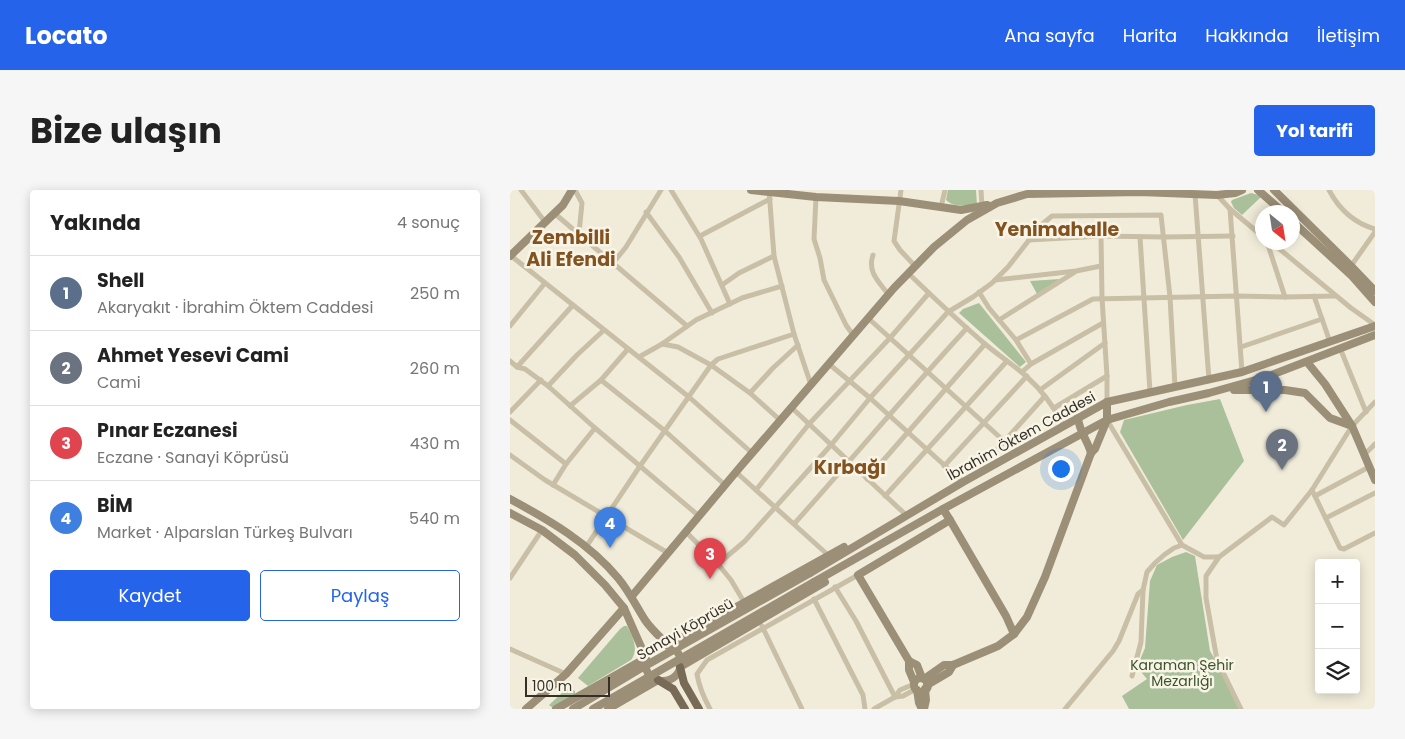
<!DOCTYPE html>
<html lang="tr">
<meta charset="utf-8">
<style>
:root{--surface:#fff;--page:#f6f6f6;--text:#222;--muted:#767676;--line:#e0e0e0;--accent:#2563eb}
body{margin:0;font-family:Poppins,sans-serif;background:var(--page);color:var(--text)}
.controls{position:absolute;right:15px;bottom:15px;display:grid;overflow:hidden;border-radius:5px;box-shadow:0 2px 12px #0003}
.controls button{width:45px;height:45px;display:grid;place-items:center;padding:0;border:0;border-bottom:1px solid var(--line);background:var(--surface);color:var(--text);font:25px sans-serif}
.compass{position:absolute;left:745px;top:15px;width:45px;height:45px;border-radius:50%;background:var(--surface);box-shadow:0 2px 12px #0003;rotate:150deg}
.scale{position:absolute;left:15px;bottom:12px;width:85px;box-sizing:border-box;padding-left:5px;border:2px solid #352f27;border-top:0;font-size:14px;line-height:18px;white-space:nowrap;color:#352f27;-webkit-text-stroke:4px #f9f5e6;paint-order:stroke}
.you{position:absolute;left:550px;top:278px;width:18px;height:18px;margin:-12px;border:4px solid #fff;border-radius:50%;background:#1a73e8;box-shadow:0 0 0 8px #1a73e833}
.badge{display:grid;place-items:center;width:32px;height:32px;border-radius:50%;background:var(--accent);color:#fff;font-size:16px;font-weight:700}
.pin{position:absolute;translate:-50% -41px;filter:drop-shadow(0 1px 2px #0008)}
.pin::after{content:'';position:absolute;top:26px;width:18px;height:15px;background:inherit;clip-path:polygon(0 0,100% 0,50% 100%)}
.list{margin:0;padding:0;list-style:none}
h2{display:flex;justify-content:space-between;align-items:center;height:65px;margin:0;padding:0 20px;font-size:21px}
h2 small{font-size:16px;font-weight:400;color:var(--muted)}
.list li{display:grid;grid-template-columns:32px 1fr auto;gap:15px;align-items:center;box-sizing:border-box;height:75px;padding:0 20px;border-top:1px solid var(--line)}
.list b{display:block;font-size:19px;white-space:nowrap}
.list p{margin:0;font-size:16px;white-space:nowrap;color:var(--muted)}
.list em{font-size:16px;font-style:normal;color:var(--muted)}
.actions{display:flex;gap:10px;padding:15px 20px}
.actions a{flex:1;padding:11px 0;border:1px solid var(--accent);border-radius:5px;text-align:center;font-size:18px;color:var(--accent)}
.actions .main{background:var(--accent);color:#fff}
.icon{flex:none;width:28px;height:28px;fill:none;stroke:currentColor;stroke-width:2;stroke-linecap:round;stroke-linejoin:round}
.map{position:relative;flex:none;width:865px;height:519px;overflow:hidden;border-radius:5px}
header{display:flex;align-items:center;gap:30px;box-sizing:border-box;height:70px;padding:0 25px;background:var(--accent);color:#fff}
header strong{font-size:24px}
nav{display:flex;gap:28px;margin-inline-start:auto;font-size:18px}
.intro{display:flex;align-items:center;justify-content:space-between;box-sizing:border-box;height:120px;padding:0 30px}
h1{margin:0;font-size:35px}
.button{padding:12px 22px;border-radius:5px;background:var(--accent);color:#fff;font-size:18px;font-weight:700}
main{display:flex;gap:30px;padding:0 30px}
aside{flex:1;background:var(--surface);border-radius:5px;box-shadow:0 2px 12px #0003}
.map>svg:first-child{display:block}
.green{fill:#a9c09a}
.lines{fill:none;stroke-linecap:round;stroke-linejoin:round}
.street{stroke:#c9bfa6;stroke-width:5}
.secondary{stroke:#9c8f78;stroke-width:8}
.primary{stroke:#776b58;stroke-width:8}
.secondary-bridge{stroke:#9c8f78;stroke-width:8}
.labels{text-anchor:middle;stroke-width:5;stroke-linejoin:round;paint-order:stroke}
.street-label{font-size:14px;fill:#352f27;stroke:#f9f5e6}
.park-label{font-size:14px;fill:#3a532b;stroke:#f9f5e6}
.district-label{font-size:19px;font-weight:bold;fill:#835221;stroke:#f9f5e6}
</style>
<header>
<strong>Locato</strong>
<nav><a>Ana sayfa</a><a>Harita</a><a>Hakkında</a><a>İletişim</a></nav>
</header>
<div class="intro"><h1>Bize ulaşın</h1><a class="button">Yol tarifi</a></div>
<main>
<aside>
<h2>Yakında<small>4 sonuç</small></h2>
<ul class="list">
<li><span class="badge" style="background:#5c6f8a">1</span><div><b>Shell</b><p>Akaryakıt · İbrahim Öktem Caddesi</p></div><em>250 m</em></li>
<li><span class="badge" style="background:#6b7280">2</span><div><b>Ahmet Yesevi Cami</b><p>Cami</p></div><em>260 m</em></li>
<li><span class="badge" style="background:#e0444e">3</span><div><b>Pınar Eczanesi</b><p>Eczane · Sanayi Köprüsü</p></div><em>430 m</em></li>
<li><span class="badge" style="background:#3f7fe0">4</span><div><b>BİM</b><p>Market · Alparslan Türkeş Bulvarı</p></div><em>540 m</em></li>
</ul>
<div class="actions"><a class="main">Kaydet</a><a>Paylaş</a></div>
</aside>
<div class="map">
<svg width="865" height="519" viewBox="0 0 865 519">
<rect width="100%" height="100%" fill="#f1ecda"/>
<g class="green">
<path d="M438 0H466L467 15C456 15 444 18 436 10Z"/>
<path d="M741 3 749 5 751 7 732 25 724 18 721 12 722 10Z"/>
<path d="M550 89 527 104 520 91Z"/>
<path d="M469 113 516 172 510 177 449 123 453 119Z"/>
<path d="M710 209 734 271 673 350 610 242 614 230 677 215Z"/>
<path d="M676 362 685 366 700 461 717 490 729 519H619L612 506 637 489 627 477 635 458 640 391 647 375 662 367Z"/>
<path d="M114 436H117C123 447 129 460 121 470L78 496 68 488 110 439Z"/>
<path d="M59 498 65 501V504L43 518 39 515 55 500Z"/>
</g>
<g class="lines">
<g class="street">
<path d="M11 0 35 32"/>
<path d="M65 0 72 13 69 43"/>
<path d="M161 0 191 49 220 114"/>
<path d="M259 0 264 66 284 144 301 195"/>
<path d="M391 0 384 51 390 60 405 76"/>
<path d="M471 0 472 17"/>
<path d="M819 0C829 19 844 33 865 39"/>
<path d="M685 4 699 190"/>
<path d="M707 5 720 19 732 182"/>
<path d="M306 7 304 49 310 68 314 90 336 135 343 145"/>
<path d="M431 17 435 0"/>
<path d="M720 19 752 46"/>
<path d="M136 22 169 67 202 123"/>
<path d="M44 23 177 136"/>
<path d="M190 46 260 9"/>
<path d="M591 46 592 108 597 186V212"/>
<path d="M630 47 640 202"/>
<path d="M519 50 591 46 654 47 723 46"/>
<path d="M757 52 775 107"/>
<path d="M761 52 841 118 865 135"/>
<path d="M0 65 179 207 242 263"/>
<path d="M363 65C357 82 369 92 378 104"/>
<path d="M103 73 116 57 151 0"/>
<path d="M841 76 865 42"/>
<path d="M398 83C423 107 448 131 475 154 488 165 504 175 517 187 533 201 544 217 554 236"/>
<path d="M485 90 566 81 591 76"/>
<path d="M212 95 229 83 264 66"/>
<path d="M469 102 479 118 506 150 521 174"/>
<path d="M804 106 820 152"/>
<path d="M358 128 494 251"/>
<path d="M489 130 565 82"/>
<path d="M0 136 35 93"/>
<path d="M506 150 583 109 727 106 775 107 825 106"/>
<path d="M152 154 168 157 201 175 240 203 270 230"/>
<path d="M731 157 812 129"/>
<path d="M830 158 856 222"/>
<path d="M129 167 152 154 186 130 232 108 272 96"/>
<path d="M0 171 7 177 15 179 38 196 85 238 189 326"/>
<path d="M319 174 360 208 453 292"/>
<path d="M7 177 63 115"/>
<path d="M512 182 521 174 593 133"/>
<path d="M91 190 155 241 215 295"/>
<path d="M38 196 67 165 94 140"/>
<path d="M530 200 595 153"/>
<path d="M240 203 263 178 288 155"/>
<path d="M60 216 91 190 118 159"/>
<path d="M281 217 396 325"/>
<path d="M544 218 597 186"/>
<path d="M0 222 31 190"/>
<path d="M0 230 56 274"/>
<path d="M597 230 672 355 694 367H709L762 327 774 335 802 300 842 236 865 212"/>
<path d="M483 264 535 206"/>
<path d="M0 265 35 290 158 363"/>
<path d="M854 265 865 254"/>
<path d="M434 276 517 186"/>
<path d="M226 282 318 365"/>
<path d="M357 289 475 154"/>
<path d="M43 295 56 274 85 238"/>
<path d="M246 300 299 234 380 148 419 103"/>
<path d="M802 300 830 358 834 359 865 343"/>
<path d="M375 306 497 171"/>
<path d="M805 306 859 277"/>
<path d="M816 328 865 303"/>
<path d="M284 334C342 269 398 202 457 138"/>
<path d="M176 342 208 374 221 390 234 412"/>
<path d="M76 357 130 276 201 175 208 169 284 144"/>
<path d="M709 367 696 386V408L707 470 731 519"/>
<path d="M208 374 235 351 321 255 360 208 438 122 463 107 482 93 498 77 530 36 542 26 651 25 660 107 665 197"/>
<path d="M0 388 32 340"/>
<path d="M325 397 346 431 385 507"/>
<path d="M304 409 353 505 355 519"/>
<path d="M252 436 292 519"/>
<path d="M0 459 56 484"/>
<path d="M622 486 631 452 633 400 637 382 645 373 654 365 664 358 672 355"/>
<path d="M385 507 393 506 406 499"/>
<path d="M200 519C194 508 189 497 187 484L197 470 348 385"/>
<path d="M364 519 385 507 390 500 404 494"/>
<path d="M555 519 603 461 609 451 628 404 633 400"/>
</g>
<g class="secondary">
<path d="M241 0 306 7 389 11 451 20 477 15"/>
<path d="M748 0 773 22"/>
<path d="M764 0 841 76 865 101"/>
<path d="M782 31 842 86 865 112"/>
<path d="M0 66 53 15 62 0"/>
<path d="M797 172 815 194 842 236 865 290"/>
<path d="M724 200H775L795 203 820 228 842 236"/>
<path d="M568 228C569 241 578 251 581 263"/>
<path d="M0 309C39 330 79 353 108 388 119 401 126 416 135 430 141 439 150 447 158 455L334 357"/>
<path d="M0 323 32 340 65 365 95 395 114 418 136 468 46 519"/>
<path d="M440 330 496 426 504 444"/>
<path d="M300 383 453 292 597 212 732 182 865 136"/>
<path d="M304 392 433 319 597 230 659 212 699 203 756 187 865 145"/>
<path d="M122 406 231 276 384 98 424 57 457 30 487 13 517 4 630 2 707 5 725 3 732 0"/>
<circle cx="153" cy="473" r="18"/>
<path d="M399 471V480L404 492"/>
<path d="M170 477 315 392"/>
<path d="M412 488 407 475 399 471 348 385 440 330 433 319"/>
<circle cx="411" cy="495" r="7"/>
<path d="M414 489 434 475H443L488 456 504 444 517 427 535 387 581 263 585 259 597 230V212"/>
<path d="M417 495 439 482 443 475"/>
<path d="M407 500 409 513 412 519"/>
<path d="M16 519 56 484 114 418"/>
<path d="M98 519 148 490"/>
<path d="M414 519 416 510 415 499"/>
</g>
<g class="primary">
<path d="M170 477 174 493 189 519"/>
<path d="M148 490 163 499 175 519"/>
</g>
<g class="secondary-bridge">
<path d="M63 519 128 480 300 383"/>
<path d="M83 519 304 392"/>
</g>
</g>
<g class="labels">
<g class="street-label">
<text transform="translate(511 246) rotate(-29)" y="5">İbrahim Öktem Caddesi</text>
<text transform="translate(175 439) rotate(-30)" y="5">Sanayi Köprüsü</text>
</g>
<g class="park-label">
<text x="672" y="480">Karaman Şehir<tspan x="672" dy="16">Mezarlığı</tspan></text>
</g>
<g class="district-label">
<text x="547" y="46">Yenimahalle</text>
<text x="61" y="54">Zembilli<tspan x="61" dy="22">Ali Efendi</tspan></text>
<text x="340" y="284">Kırbağı</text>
</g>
</g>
</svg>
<div class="controls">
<button>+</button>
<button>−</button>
<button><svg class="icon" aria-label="layers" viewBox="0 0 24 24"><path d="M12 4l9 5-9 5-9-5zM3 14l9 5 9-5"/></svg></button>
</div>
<svg class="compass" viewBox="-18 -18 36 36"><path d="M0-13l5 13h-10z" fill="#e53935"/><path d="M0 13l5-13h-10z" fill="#767676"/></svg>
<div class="scale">100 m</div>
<div class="you"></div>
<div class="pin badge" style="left:756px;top:222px;background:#5c6f8a">1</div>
<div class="pin badge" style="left:772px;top:280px;background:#6b7280">2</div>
<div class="pin badge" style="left:200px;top:389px;background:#e0444e">3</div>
<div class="pin badge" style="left:100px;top:358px;background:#3f7fe0">4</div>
</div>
</main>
